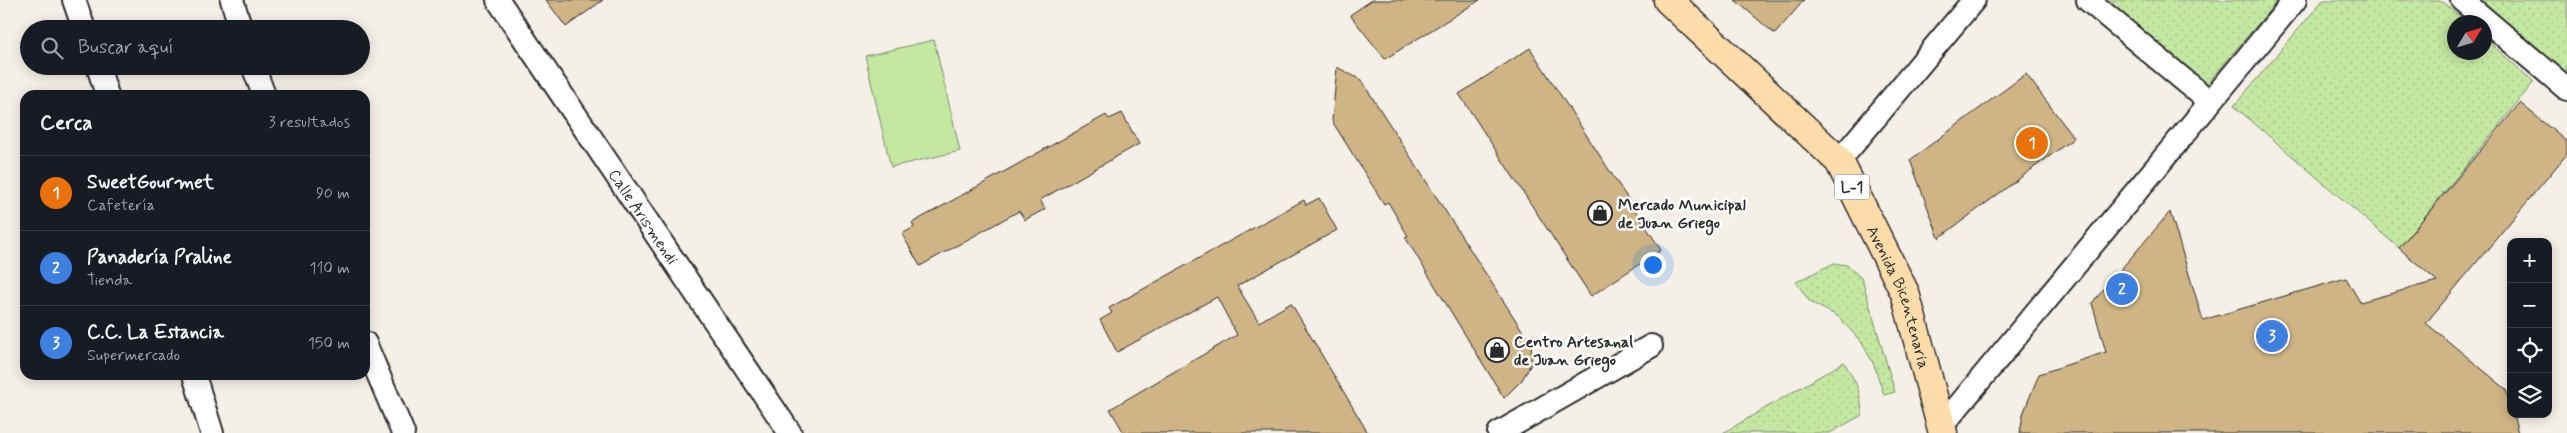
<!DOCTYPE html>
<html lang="es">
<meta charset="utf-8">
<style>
:root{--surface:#171b24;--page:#242831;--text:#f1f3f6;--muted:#9ea1a6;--line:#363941;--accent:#98999b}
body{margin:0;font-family:Mynerve,sans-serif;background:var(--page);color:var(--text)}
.controls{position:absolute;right:15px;bottom:15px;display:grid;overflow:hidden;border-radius:10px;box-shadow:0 2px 12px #0003}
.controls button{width:45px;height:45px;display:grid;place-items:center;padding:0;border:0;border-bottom:1px solid var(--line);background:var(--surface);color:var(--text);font:25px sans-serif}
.compass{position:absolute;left:2447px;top:15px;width:45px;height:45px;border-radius:50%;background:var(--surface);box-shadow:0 2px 12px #0003;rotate:52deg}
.you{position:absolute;left:1652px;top:264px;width:18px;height:18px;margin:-12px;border:4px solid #fff;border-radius:50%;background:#1a73e8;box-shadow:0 0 0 8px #1a73e833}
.badge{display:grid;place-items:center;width:32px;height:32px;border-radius:50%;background:var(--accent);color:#fff;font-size:16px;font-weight:700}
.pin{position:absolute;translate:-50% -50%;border:2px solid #fff;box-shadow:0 1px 5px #0006}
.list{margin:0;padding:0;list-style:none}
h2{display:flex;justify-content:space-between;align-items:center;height:65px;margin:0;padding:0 20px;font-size:21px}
h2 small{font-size:16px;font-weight:400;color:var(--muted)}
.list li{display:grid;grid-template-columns:32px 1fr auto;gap:15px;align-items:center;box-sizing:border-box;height:75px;padding:0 20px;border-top:1px solid var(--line)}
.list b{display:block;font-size:19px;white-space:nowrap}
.list p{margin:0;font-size:16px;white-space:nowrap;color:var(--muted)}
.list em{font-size:16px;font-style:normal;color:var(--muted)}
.icon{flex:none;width:28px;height:28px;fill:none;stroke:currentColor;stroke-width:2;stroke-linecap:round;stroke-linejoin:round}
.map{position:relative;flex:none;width:2567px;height:433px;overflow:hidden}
.search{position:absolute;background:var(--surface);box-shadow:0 2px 12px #0003;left:20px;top:20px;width:350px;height:55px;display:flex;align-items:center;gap:12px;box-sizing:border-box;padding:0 18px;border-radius:28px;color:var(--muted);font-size:19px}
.panel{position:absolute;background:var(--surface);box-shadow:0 2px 12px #0003;left:20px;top:90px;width:350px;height:290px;border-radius:15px}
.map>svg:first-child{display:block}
.grass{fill:url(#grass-dots);stroke:#788a66}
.park{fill:#c4e8a2;stroke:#788a66}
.building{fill:#cfb585;stroke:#2b2b2b}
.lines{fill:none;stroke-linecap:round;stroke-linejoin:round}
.street-casing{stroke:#2b2b2b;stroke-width:26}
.primary-casing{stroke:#2b2b2b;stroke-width:31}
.street{stroke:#fff;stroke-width:22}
.primary{stroke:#fddcac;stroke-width:28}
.labels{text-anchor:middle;stroke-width:5;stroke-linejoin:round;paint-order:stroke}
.shield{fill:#fff;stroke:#6b6b6b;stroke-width:1}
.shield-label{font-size:15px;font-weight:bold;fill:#2b2b2b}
.poi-label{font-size:16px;font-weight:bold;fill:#2b2b2b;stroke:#fff;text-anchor:start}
.street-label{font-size:16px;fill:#2b2b2b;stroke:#fff}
</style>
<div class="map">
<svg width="2567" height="433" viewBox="0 0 2567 433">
<defs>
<pattern id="grass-dots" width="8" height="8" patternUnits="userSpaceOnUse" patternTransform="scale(1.25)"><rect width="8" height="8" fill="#c4e8a2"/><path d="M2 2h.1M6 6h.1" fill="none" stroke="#a9c78c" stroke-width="1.8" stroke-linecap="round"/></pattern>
</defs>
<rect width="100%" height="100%" fill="#f5f0e7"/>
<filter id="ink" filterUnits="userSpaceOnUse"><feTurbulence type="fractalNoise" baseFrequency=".02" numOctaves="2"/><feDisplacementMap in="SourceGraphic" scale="10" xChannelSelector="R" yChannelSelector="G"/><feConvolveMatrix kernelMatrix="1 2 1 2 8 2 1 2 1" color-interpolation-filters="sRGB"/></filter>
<g filter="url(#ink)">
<g class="grass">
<path d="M2107 0H2278L2206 85Z"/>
<path d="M2323 0H2440L2466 22H2454V52H2484L2485 39 2534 82 2399 248 2234 106Z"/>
<path d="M2481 0H2567V74Z"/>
<path d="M1834 263 1847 265 1862 279 1895 392 1884 395 1874 365 1862 343 1839 317 1810 302 1796 282Z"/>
<path d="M1844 362C1857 385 1860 388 1862 415L1830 433H1723Z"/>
</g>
<path class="park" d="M934 40 960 151 891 167 865 56Z"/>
<g class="building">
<path d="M546 0H603L566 27Z"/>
<path d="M1372 0H1480L1385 59 1350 15Z"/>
<path d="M1735 0H1804L1775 34Z"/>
<path d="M1530 48 1661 250 1591 296 1459 94Z"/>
<path d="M1337 67 1361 80 1531 344 1532 362 1522 380 1504 398 1405 237 1408 236 1388 202 1384 204 1332 121Z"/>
<path d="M2026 74 2074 138 1939 238 1910 160Z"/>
<path d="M2520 103 2567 142V154L2426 323 2506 389 2511 414H2513L2518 433H2020L2023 414 2039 374 2106 352 2092 303 2170 212 2203 320 2346 278 2360 302 2437 281 2399 248Z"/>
<path d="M1122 113 1139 144 1040 200 1045 209 1025 220 1019 211 920 266 902 234 914 227 912 223 1106 115 1109 119Z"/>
<path d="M1319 198 1337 230 1237 286 1259 322 1291 303 1368 433H1124L1110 409 1237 335 1217 297 1117 352 1100 320 1112 313 1109 308 1304 200 1306 205Z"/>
</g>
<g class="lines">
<defs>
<g id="street">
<path d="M74 0 84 29"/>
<path d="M232 0 241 29"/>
<path id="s1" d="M498 0 790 433"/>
<path d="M2088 0 2210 102"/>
<path d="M2462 0 2567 89"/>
<path d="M98 66 107 95"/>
<path d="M253 66 264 95"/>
<path d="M1839 161 1974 0"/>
<path d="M365 343 403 433"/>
<path d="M194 375 212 433"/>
<path d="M1941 427 2295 0"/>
<path d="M1499 433 1651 346"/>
</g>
<g id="primary">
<path id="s2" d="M1668 0 1839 161 1905 293 1943 433"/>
</g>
</defs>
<use href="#street" class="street-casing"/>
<use href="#primary" class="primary-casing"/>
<use href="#street" class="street"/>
<use href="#primary" class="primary"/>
</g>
</g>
<defs>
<symbol id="shop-ring" viewBox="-11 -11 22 22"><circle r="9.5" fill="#fff" stroke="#2b2b2b" stroke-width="1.5"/><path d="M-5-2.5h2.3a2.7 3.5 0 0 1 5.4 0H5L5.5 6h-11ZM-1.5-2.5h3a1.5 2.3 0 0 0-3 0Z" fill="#2b2b2b"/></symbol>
</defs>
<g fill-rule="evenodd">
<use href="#shop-ring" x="1586" y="199" width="28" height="28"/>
<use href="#shop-ring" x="1483" y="336" width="28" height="28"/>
</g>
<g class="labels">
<rect class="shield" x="1834.5" y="174.5" width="35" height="25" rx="4"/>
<g class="shield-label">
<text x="1852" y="192">L-1</text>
</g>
<g class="poi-label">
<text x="1618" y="210">Mercado Municipal<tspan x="1618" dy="18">de Juan Griego</tspan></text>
<text x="1514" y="347">Centro Artesanal<tspan x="1514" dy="18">de Juan Griego</tspan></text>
</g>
<g class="street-label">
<text dy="6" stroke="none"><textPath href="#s1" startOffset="261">Calle Arismendi</textPath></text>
<text dy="6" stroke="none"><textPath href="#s2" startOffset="384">Avenida Bicentenaria</textPath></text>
</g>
</g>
</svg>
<div class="controls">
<button>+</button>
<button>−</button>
<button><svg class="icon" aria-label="locate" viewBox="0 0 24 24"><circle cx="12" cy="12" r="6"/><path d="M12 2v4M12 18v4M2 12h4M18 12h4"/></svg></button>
<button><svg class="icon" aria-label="layers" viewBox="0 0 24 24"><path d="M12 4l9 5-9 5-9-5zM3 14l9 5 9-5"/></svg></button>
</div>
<svg class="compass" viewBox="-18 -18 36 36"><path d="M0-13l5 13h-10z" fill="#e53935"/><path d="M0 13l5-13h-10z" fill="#9ea1a6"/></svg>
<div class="you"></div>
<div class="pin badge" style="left:2032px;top:143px;background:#e8710a">1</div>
<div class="pin badge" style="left:2122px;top:289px;background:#3f7fe0">2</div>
<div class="pin badge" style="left:2272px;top:336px;background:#3f7fe0">3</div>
<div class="search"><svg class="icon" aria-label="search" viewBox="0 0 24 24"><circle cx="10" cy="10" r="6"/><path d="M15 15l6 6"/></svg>Buscar aquí</div>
<section class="panel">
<h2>Cerca<small>3 resultados</small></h2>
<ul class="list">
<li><span class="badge" style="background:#e8710a">1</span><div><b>SweetGourmet</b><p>Cafetería</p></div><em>90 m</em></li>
<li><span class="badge" style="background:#3f7fe0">2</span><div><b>Panadería Praline</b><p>Tienda</p></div><em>110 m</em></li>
<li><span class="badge" style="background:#3f7fe0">3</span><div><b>C.C. La Estancia</b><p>Supermercado</p></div><em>150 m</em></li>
</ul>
</section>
</div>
